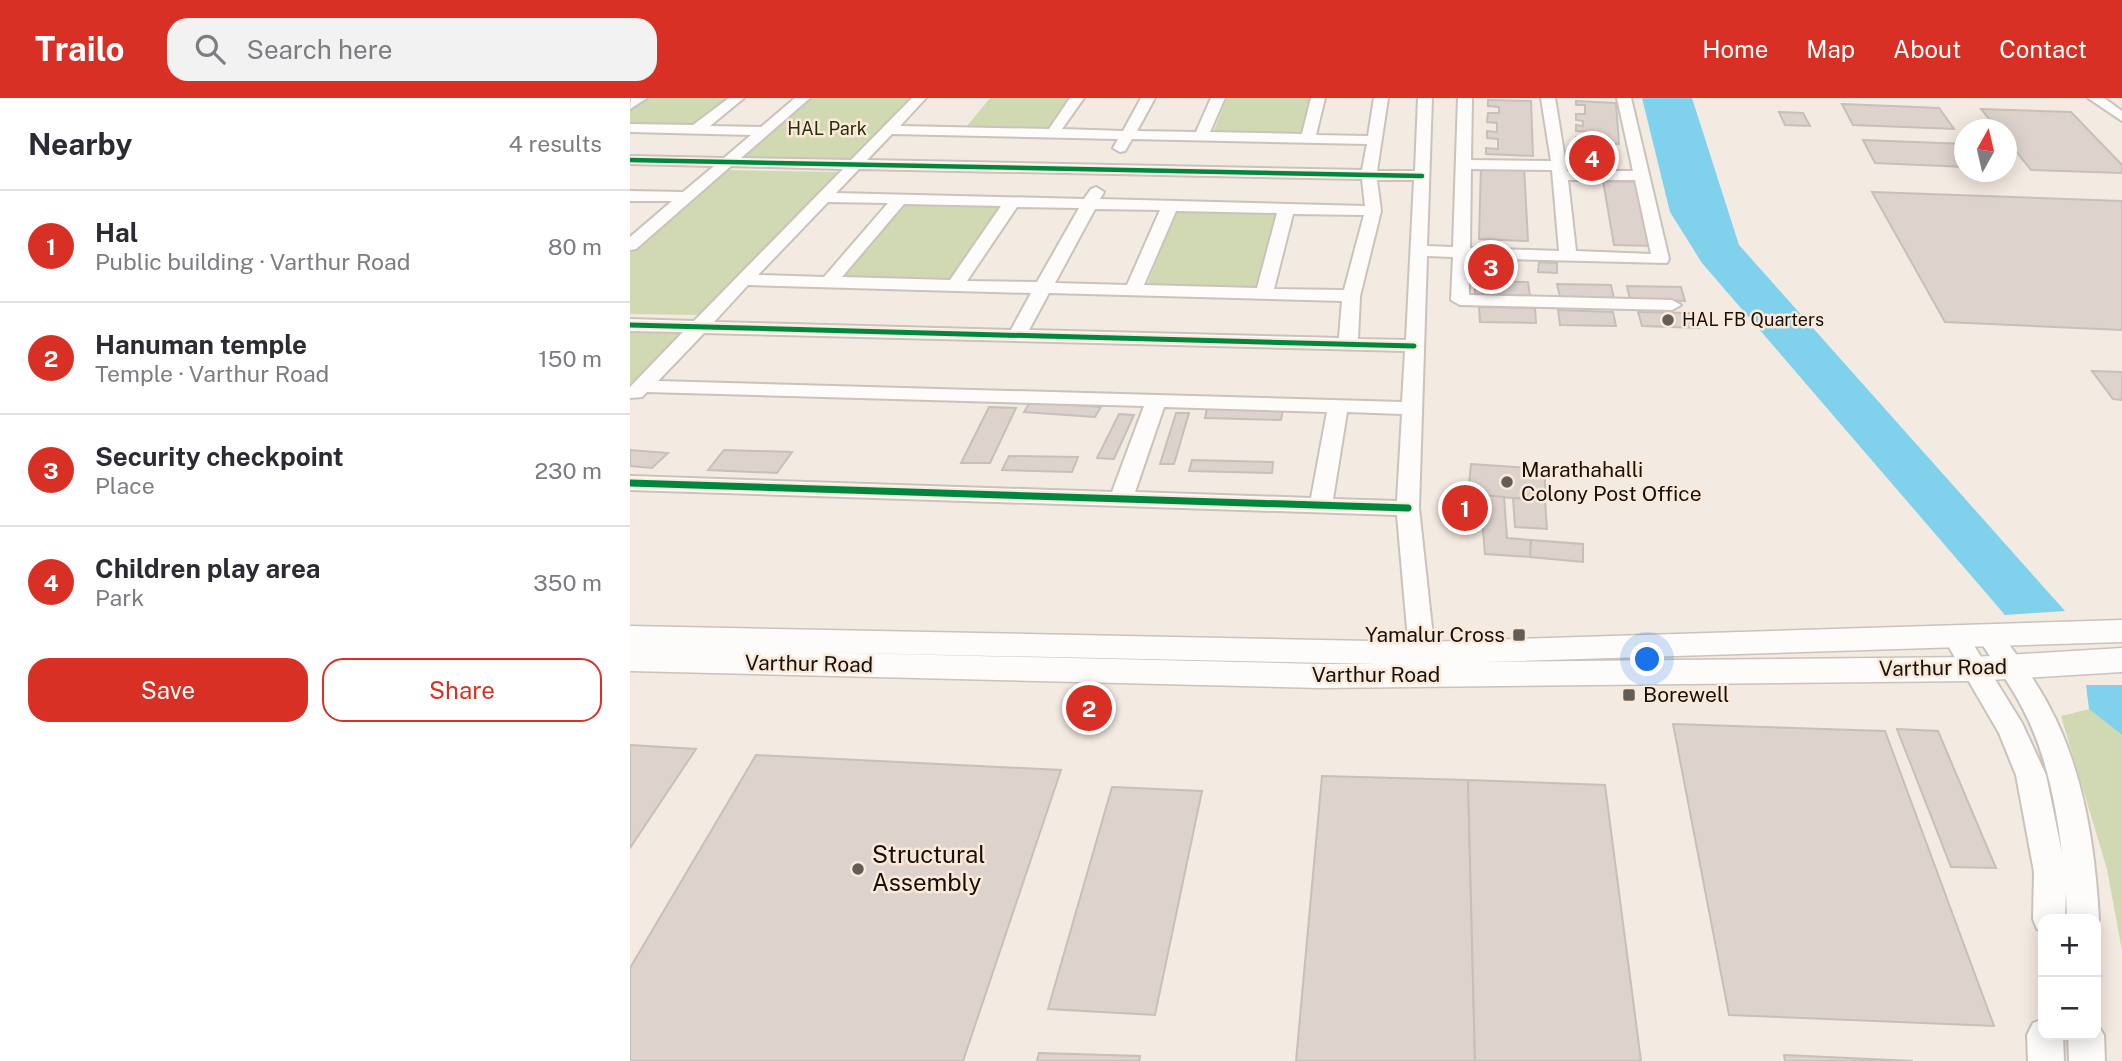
<!DOCTYPE html>
<meta charset="utf-8">
<style>
:root{--surface:#fff;--page:#f2f2f3;--text:#2b2b33;--muted:#7c7c81;--line:#e1e1e2;--accent:#d93025}
body{margin:0;font-family:"Public Sans",sans-serif;background:var(--page);color:var(--text)}
.controls{position:absolute;right:21px;bottom:21px;display:grid;overflow:hidden;border-radius:14px;box-shadow:0 4px 18px #0003}
.controls button{width:63px;height:63px;display:grid;place-items:center;padding:0;border:0;border-bottom:2px solid var(--line);background:var(--surface);color:var(--text);font:35px sans-serif}
.compass{position:absolute;left:1324px;top:21px;width:63px;height:63px;border-radius:50%;background:var(--surface);box-shadow:0 4px 18px #0003;rotate:8deg}
.you{position:absolute;left:1018px;top:562px;width:24px;height:24px;margin:-18px;border:5px solid #fff;border-radius:50%;background:#1a73e8;box-shadow:0 0 0 10px #1a73e833}
.badge{display:grid;place-items:center;width:46px;height:46px;border-radius:50%;background:var(--accent);color:#fff;font-size:23px;font-weight:700}
.pin{position:absolute;translate:-50% -50%;border:4px solid #fff;box-shadow:0 2px 7px #0006}
.list{margin:0;padding:0;list-style:none}
h2{display:flex;justify-content:space-between;align-items:center;height:91px;margin:0;padding:0 28px;font-size:30px}
h2 small{font-size:23px;font-weight:400;color:var(--muted)}
.list li{display:grid;grid-template-columns:46px 1fr auto;gap:21px;align-items:center;box-sizing:border-box;height:112px;padding:0 28px;border-top:2px solid var(--line)}
.list b{display:block;font-size:26px;white-space:nowrap}
.list p{margin:0;font-size:23px;white-space:nowrap;color:var(--muted)}
.list em{font-size:23px;font-style:normal;color:var(--muted)}
.actions{display:flex;gap:14px;padding:21px 28px}
.actions a{flex:1;padding:16px 0;border:2px solid var(--accent);border-radius:21px;text-align:center;font-size:24px;color:var(--accent)}
.actions .main{background:var(--accent);color:#fff}
.icon{flex:none;width:38px;height:38px;fill:none;stroke:currentColor;stroke-width:2;stroke-linecap:round;stroke-linejoin:round}
.map{position:relative;flex:none;width:1492px;height:963px;overflow:hidden}
header{display:flex;align-items:center;gap:42px;box-sizing:border-box;height:98px;padding:0 35px;background:var(--accent);color:#fff}
header strong{font-size:33px}
nav{display:flex;gap:38px;margin-inline-start:auto;font-size:24px}
.search{width:490px;height:63px;background:var(--page);display:flex;align-items:center;gap:18px;box-sizing:border-box;padding:0 24px;border-radius:21px;color:var(--muted);font-size:26px}
main{display:flex}
aside{flex:1;background:var(--surface)}
.map>svg:first-child{display:block}
.green{fill:#d0d9b2}
.water{fill:#80d2ec}
.building{fill:#ded2cd;stroke:#c7bfba;stroke-width:2}
.lines{fill:none;stroke-linecap:round;stroke-linejoin:round}
.minor-casing{stroke:#cac2bb;stroke-width:4}
.major-casing{stroke:#cac2bb;stroke-width:3}
.minor{fill:#fdfcfa;fill-rule:evenodd}
.major{fill:#fdfcfa;fill-rule:evenodd}
.cycleway-far2-casing{stroke:#fbe9d9;stroke-width:7}
.cycleway-far1-casing{stroke:#fbe9d9;stroke-width:9}
.cycleway-casing{stroke:#fbe9d9;stroke-width:11}
.cycleway-far2{stroke:#00873e;stroke-width:4.5}
.cycleway-far1{stroke:#00873e;stroke-width:5}
.cycleway{stroke:#00873e;stroke-width:7}
.poi-dot{fill:#645d56;stroke:#fbe9d9;stroke-width:2.5}
.labels{text-anchor:middle;stroke-width:5;stroke-linejoin:round;paint-order:stroke}
.far-park-label{font-size:18px;fill:#25300a;stroke:#fbe9d9}
.far-poi-label{font-size:18px;fill:#17110b;stroke:#fbe9d9;text-anchor:start}
.poi-label{font-size:21px;fill:#17110b;stroke:#fbe9d9;text-anchor:start}
.street-label{font-size:21px;fill:#17110b;stroke:#fbe9d9}
.near-poi-label{font-size:24px;fill:#17110b;stroke:#fbe9d9;text-anchor:start}
</style>
<header>
<strong>Trailo</strong>
<div class="search"><svg class="icon" aria-label="search" viewBox="0 0 24 24"><circle cx="10" cy="10" r="6"/><path d="M15 15l6 6"/></svg>Search here</div>
<nav><a>Home</a><a>Map</a><a>About</a><a>Contact</a></nav>
</header>
<main>
<aside>
<h2>Nearby<small>4 results</small></h2>
<ul class="list">
<li><span class="badge">1</span><div><b>Hal</b><p>Public building · Varthur Road</p></div><em>80 m</em></li>
<li><span class="badge">2</span><div><b>Hanuman temple</b><p>Temple · Varthur Road</p></div><em>150 m</em></li>
<li><span class="badge">3</span><div><b>Security checkpoint</b><p>Place</p></div><em>230 m</em></li>
<li><span class="badge">4</span><div><b>Children play area</b><p>Park</p></div><em>350 m</em></li>
</ul>
<div class="actions"><a class="main">Save</a><a>Share</a></div>
</aside>
<div class="map">
<svg width="1492" height="963" viewBox="0 0 1492 963">
<rect width="100%" height="100%" fill="#f3eae1"/>
<g class="green">
<path d="M15 0H100L64 27 0 26V11Z"/>
<path d="M182 0H280L220 62 113 60Z"/>
<path d="M360 0H444L421 35 333 33Z"/>
<path d="M597 0H681L672 38 582 37Z"/>
<path d="M96 72 208 74 70 217 0 216V155Z"/>
<path d="M272 107 371 109 322 182 212 180Z"/>
<path d="M546 113 648 115 629 189 517 187Z"/>
<path d="M0 232 51 234 0 286Z"/>
<path d="M1459 611 1492 637V853L1477 771 1431 618Z"/>
</g>
<g class="water">
<path d="M1012 0H1062L1109 147 1435 513 1375 517 1072 165 1040 114Z"/>
<path d="M1456 587H1492V637L1459 611Z"/>
</g>
<g class="building">
<path d="M858 2 901 3 903 58 856 56V50L868 51V41L857 40V33L867 34V25L857 24 858 15H869V9L858 8Z"/>
<path d="M946 3 986 5 989 46 946 44V39L957 40V34L946 33V27L953 28V23L946 22V16H955V7H946Z"/>
<path d="M1212 6 1309 10 1324 31 1223 27Z"/>
<path d="M1351 11 1441 14 1492 67V75L1401 72 1377 42V32H1368Z"/>
<path d="M1149 14 1173 15 1180 28 1155 27Z"/>
<path d="M1233 42 1335 46V69L1245 65Z"/>
<path d="M851 67 894 68 898 143 849 141Z"/>
<path d="M973 83 1009 84 1023 148 984 147Z"/>
<path d="M1242 94 1492 103V232L1315 224Z"/>
<path d="M852 163 870 164V174H852Z"/>
<path d="M909 164 927 165V175L908 174Z"/>
<path d="M845 183 898 184 900 198 845 196Z"/>
<path d="M927 186 981 187 984 201 930 199Z"/>
<path d="M997 188 1051 189 1055 203 1000 201Z"/>
<path d="M849 209 905 210 906 225 850 224Z"/>
<path d="M928 212 983 214 986 228 930 227Z"/>
<path d="M1008 214 1064 215 1069 230 1012 228Z"/>
<path d="M1462 273 1492 274V302L1483 301Z"/>
<path d="M400 304 471 309 465 319 394 314Z"/>
<path d="M359 309 386 310 360 365H331Z"/>
<path d="M577 310 653 311 651 322 575 320Z"/>
<path d="M546 315H559L544 366H530Z"/>
<path d="M489 316 504 317 484 361 467 360Z"/>
<path d="M0 352 38 355 22 370 0 368Z"/>
<path d="M94 352 162 354 147 375 78 372Z"/>
<path d="M379 358 448 359 442 374 372 372Z"/>
<path d="M562 362 643 364 642 375 559 373Z"/>
<path d="M841 366 915 371V402L838 397Z"/>
<path d="M850 397 874 399 877 440 901 442 900 459 855 456Z"/>
<path d="M883 400 915 402 917 431 885 429Z"/>
<path d="M901 442 953 446V464L900 459Z"/>
<path d="M1043 626 1255 633 1364 928 1099 917Z"/>
<path d="M1267 631 1308 633 1366 770 1321 769Z"/>
<path d="M0 647 66 651 0 750Z"/>
<path d="M126 657 431 672 333 963H0V870Z"/>
<path d="M692 678 838 682 845 963H666Z"/>
<path d="M838 682 975 687 1011 963H845Z"/>
<path d="M482 689 572 693 525 917 418 911Z"/>
<path d="M409 955 510 958 509 963H407Z"/>
<path d="M1154 957 1283 963H1155Z"/>
</g>
<g class="lines">
<defs>
<g id="minor">
<path d="M17 0 0 11 1 0Z"/>
<path d="M99 0H114L80 28 131 29 165 0H180L111 60 221 62 282 0H296L270 28 419 31 440 0H454L432 31 493 33 511 0H525L507 33 566 34 581 0H595L580 34 672 36 681 0H695L686 37 738 38 744 0H758L747 73H785L788 0H802L797 148 823 149 828 0H842L841 62 921 63 911 0H925L937 73H1003L987 0H1001L1039 161 1037 165 839 160V197L1042 202 1051 207 1042 212 830 207 821 202 823 159 797 158 789 410 807 576 803 583 794 586 785 583 781 576 767 417 0 392V378L482 394 514 308 17 294 12 299 0 300V289L53 234 0 233V221L64 223 213 71 101 68 6 151 0 152V139L42 103H0V93L53 94 84 68 0 66V58L94 60 121 37 0 34V26L63 27ZM262 36 488 41 483 50 490 54 495 53 502 41 737 46 732 72 237 62ZM229 71 732 81 735 108 470 101 474 94 466 89 461 91 454 101 206 95ZM841 71 922 72 929 153 840 150ZM747 82H784L776 242 728 241 730 198 751 113ZM938 82H1005L1021 156 946 153ZM198 104 258 105 194 179 128 177ZM274 106 371 108 320 182 212 179ZM387 109 449 110 407 184 337 183ZM465 111 530 112 497 187 425 185ZM546 113 647 115 627 190 514 187ZM663 116 734 117 714 192 644 191ZM118 187 401 195 381 232 84 224ZM419 195 712 203 709 240 399 232ZM74 235 775 253 772 304 28 283ZM534 309 697 314 681 400 505 394ZM717 314 772 316 767 403 703 401Z"/>
<path d="M1458 0H1474L1492 13V23Z"/>
<path d="M1360 529 1369 532C1386 557 1405 581 1419 608 1454 673 1465 749 1469 821L1466 829V821H1437L1436 794 1435 821H1413V833L1407 831 1403 821 1404 774 1386 677 1369 635 1313 539 1317 533 1326 530 1335 533 1392 625 1416 677 1432 755C1426 706 1416 655 1393 611 1380 585 1362 563 1347 538L1351 532Z"/>
<path d="M1413 921V937H1433L1434 963H1398L1397 937 1403 925Z"/>
<path d="M1466 924 1474 937 1475 963H1439L1438 937H1466Z"/>
</g>
<path id="major" d="M1492 522V544L856 564 1344 559 1492 550V574L1344 583 690 590 0 573V528L792 544ZM180 554 748 566H690Z"/>
</defs>
<use href="#minor" class="minor-casing"/>
<use href="#major" class="major-casing"/>
<use href="#minor" class="minor"/>
<use href="#major" class="major"/>
<defs>
<path id="cycleway-far2" d="M0 62 792 78"/>
<path id="cycleway-far1" d="M0 227 784 248"/>
<path id="cycleway" d="M0 385 778 410"/>
</defs>
<use href="#cycleway-far2" class="cycleway-far2-casing"/>
<use href="#cycleway-far1" class="cycleway-far1-casing"/>
<use href="#cycleway" class="cycleway-casing"/>
<use href="#cycleway-far2" class="cycleway-far2"/>
<use href="#cycleway-far1" class="cycleway-far1"/>
<use href="#cycleway" class="cycleway"/>
</g>
<g class="poi-dot">
<circle cx="1038" cy="222" r="7"/>
<circle cx="877" cy="384" r="7"/>
<rect x="882" y="530" width="14" height="14" rx="3.5"/>
<rect x="992" y="590" width="14" height="14" rx="3.5"/>
<circle cx="228" cy="771" r="7"/>
</g>
<g class="labels">
<g class="far-park-label">
<text x="197" y="37">HAL Park</text>
</g>
<g class="far-poi-label">
<text x="1052" y="228">HAL FB Quarters</text>
</g>
<g class="poi-label">
<text x="891" y="379">Marathahalli<tspan x="891" dy="24">Colony Post Office</tspan></text>
<text x="875" y="544" text-anchor="end">Yamalur Cross</text>
<text x="1013" y="604">Borewell</text>
</g>
<g class="street-label">
<text transform="translate(179 566) rotate(1)" y="7">Varthur Road</text>
<text transform="translate(1313 570) rotate(-1)" y="7">Varthur Road</text>
<text x="746" y="584">Varthur Road</text>
</g>
<g class="near-poi-label">
<text x="242" y="765">Structural<tspan x="242" dy="28">Assembly</tspan></text>
</g>
</g>
</svg>
<div class="controls">
<button>+</button>
<button>−</button>
</div>
<svg class="compass" viewBox="-18 -18 36 36"><path d="M0-13l5 13h-10z" fill="#e53935"/><path d="M0 13l5-13h-10z" fill="#7c7c81"/></svg>
<div class="you"></div>
<div class="pin badge" style="left:835px;top:410px">1</div>
<div class="pin badge" style="left:459px;top:610px">2</div>
<div class="pin badge" style="left:861px;top:169px">3</div>
<div class="pin badge" style="left:962px;top:60px">4</div>
</div>
</main>
